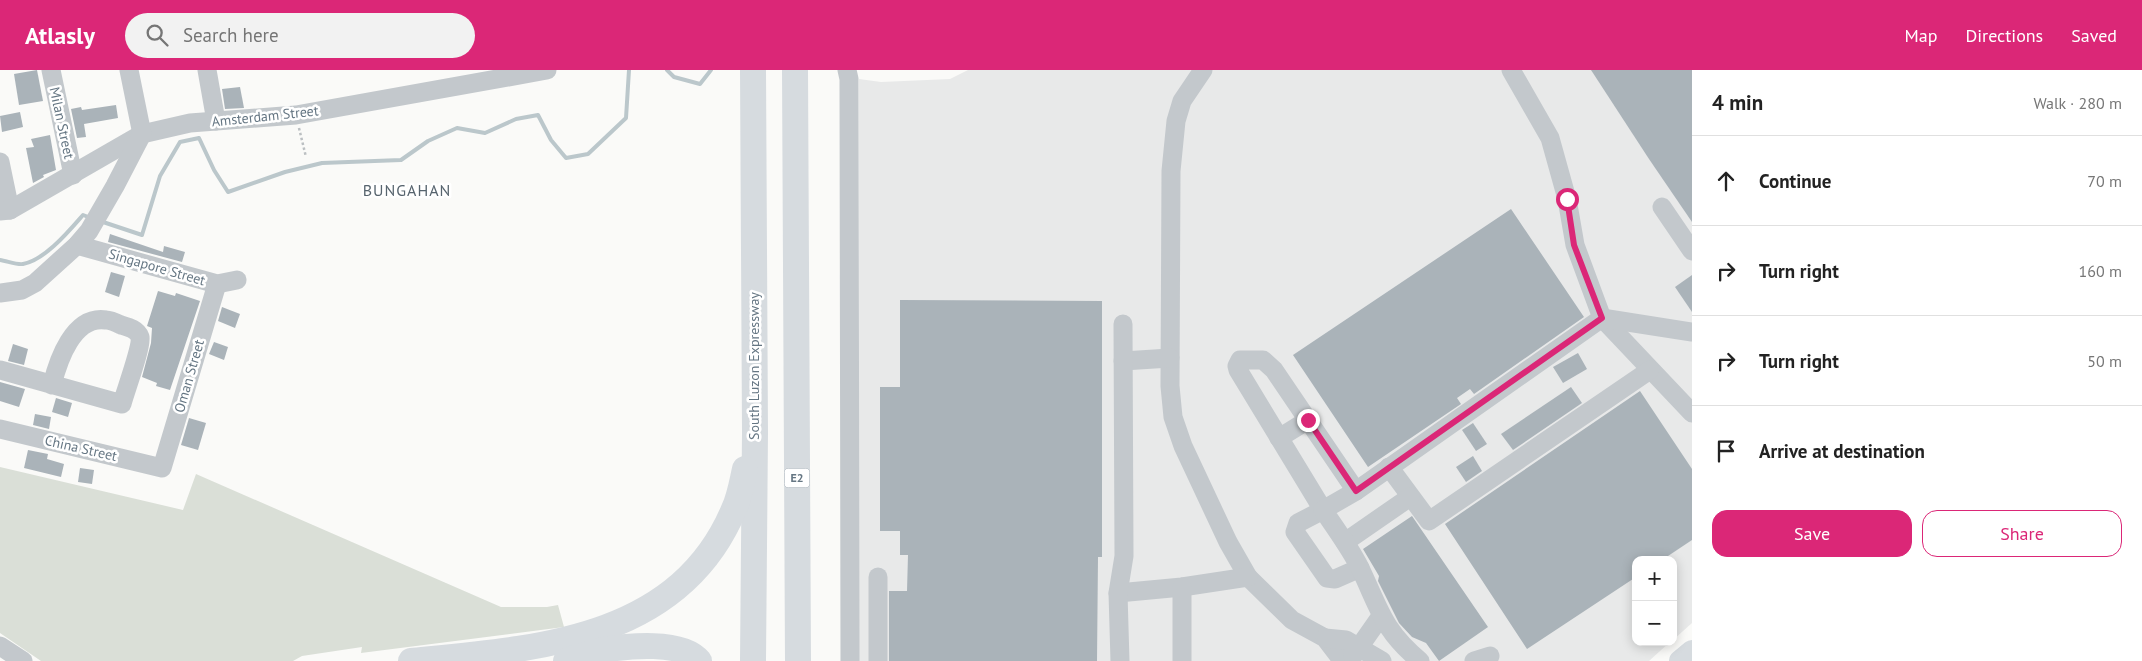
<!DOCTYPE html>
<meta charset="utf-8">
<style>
:root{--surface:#fff;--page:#f2f2f2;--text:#222;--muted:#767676;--line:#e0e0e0;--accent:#db2777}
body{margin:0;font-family:"PT Sans",sans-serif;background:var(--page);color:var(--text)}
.controls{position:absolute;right:15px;bottom:15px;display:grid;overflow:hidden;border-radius:10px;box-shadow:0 2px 12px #0003}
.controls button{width:45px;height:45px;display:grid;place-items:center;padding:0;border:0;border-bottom:1px solid var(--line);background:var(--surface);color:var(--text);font:25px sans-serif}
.stop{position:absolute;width:15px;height:15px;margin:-11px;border:4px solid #db2777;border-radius:50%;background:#fff}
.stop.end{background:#db2777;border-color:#fff;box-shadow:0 1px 5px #0008}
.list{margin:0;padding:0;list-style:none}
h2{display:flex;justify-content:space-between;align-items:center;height:65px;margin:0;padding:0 20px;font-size:21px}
h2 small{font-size:16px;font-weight:400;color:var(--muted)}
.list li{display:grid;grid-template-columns:32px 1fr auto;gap:15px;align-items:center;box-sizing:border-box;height:90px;padding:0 20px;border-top:1px solid var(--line)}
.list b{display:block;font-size:19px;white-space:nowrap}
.list em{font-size:16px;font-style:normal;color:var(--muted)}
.actions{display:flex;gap:10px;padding:15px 20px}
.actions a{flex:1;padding:11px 0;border:1px solid var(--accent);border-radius:15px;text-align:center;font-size:18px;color:var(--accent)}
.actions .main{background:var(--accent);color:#fff}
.icon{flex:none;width:28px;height:28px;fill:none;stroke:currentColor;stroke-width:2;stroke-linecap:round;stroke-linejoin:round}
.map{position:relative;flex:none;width:1692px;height:591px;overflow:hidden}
header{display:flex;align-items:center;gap:30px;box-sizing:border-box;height:70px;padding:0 25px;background:var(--accent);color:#fff}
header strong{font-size:24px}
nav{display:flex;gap:28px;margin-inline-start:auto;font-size:18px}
.search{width:350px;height:45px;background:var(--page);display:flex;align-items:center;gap:12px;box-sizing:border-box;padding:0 18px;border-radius:28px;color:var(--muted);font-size:19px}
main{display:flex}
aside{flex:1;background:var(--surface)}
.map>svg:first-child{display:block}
.built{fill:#e8e9e9}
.green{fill:#dadfd7}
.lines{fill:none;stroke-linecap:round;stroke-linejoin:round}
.stream{stroke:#bbc7cb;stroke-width:4}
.building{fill:#aab3b9}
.path{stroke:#bbbfc2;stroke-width:2.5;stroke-dasharray:2.5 2.5;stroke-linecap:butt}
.minor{stroke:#c3c8cc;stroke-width:19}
.major{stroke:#d6dbdf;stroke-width:22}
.highway{stroke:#d6dbdf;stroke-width:26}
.route{stroke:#db2777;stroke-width:6}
.labels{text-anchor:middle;stroke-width:5;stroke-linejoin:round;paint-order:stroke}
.shield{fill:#fff;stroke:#939fa8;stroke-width:1}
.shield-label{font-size:12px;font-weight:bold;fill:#657683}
.street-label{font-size:14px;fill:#657683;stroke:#fff}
.quarter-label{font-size:16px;letter-spacing:1px;fill:#57646e;stroke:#fff}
</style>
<header>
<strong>Atlasly</strong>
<div class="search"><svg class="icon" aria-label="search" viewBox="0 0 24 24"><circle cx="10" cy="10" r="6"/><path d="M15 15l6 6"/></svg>Search here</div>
<nav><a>Map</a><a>Directions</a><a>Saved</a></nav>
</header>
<main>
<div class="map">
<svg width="1692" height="591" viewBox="0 0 1692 591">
<rect width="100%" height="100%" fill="#fafaf8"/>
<path class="built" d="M968 0H1692V553L1673 570V490H1636V572H1670L1649 591H859V9L881 12 950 9Z"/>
<path class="green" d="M0 397 183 440 196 404 501 537H547L558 535 564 557 361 583 362 577 302 586 293 591H41L0 563Z"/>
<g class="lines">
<g class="stream">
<path d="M667 0 674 7 700 14 711 0"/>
<path d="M100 151 142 165 160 106 180 72 199 68 214 100 228 122 285 102 322 93 401 90 428 71 457 58 485 63 516 49 538 45 551 70 566 88 588 84 626 48 629 0"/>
<path d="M0 190C7 191 17 195 23 194 45 190 69 161 83 145L91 148"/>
</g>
</g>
<g class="building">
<path d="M37 0 43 31 19 35 14 4Z"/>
<path d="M1591 0H1692V152L1649 89Z"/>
<path d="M240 17 244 38 225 39 222 19Z"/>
<path d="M116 35 118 48 84 54 86 67 77 68 71 39 81 37 82 40Z"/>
<path d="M20 42 23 57 2 62 0 46Z"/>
<path d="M50 65 56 100 43 105 44 107 33 113 26 78 34 77 31 69Z"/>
<path d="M1511 139 1584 247 1474 324 1470 319 1457 328 1461 334 1368 397 1293 285Z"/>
<path d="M110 164 163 182 164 176 185 182 182 192 108 172Z"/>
<path d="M111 202 125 206 119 227 105 222Z"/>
<path d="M1692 205V242L1675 217Z"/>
<path d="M158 221 175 226 176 223 200 231 170 320 156 316 157 313 142 307 151 273 152 258 147 256Z"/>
<path d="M900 230 1102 231V487H1098L1097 591H889V521H907L908 485H900V461H880V317H900Z"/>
<path d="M222 237 240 244 235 258 218 251Z"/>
<path d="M214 272 228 277 224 290 209 284Z"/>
<path d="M13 274 28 279 24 295 8 291Z"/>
<path d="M1578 283 1587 299 1563 313 1553 297Z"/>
<path d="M0 312 25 319 19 337 0 331Z"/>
<path d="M1571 317 1582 333 1513 380 1501 364Z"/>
<path d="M1640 321 1692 399V470L1662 490H1636V507L1527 579 1445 454Z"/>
<path d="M56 328 72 333 68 347 52 342Z"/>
<path d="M35 344 51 347 49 359 33 355Z"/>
<path d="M189 348 206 353 198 380 181 375Z"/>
<path d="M1473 353 1487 374 1476 381 1462 360Z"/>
<path d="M28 380 48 384 47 389 64 394 61 407 24 398Z"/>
<path d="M1473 386 1482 401 1466 412 1456 397Z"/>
<path d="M80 398 94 400 92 414 78 412Z"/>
<path d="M1412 446 1488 557 1439 591 1426 573 1412 567 1399 553 1378 511 1379 506 1363 479Z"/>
</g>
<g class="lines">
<path class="path" d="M299 58 306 87"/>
<g class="minor">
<path d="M51 0 73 105"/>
<path d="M207 0 216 51"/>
<path d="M847 0 849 9 850 591"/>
<path d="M1203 0 1182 31 1176 51 1171 101 1170 316 1173 347 1183 376 1228 472 1248 507 1292 550 1325 568 1338 585 1346 591"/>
<path d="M1511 0 1550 68 1567 129 1575 175 1602 248 1692 343"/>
<path d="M0 92 10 140"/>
<path d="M1662 137 1692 181"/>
<path d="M0 141 10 140 142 64 190 53 296 45 547 0"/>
<path d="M77 175 217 214 237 210"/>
<path d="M0 223 22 220 35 213 77 175 89 161 115 116 142 64 129 0"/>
<path d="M1123 291 1170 288"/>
<path d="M0 300 122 334C125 322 142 277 140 267 137 259 128 257 121 255 117 253 111 250 106 250 73 245 58 291 52 315"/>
<path d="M0 359 162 398 217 214"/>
<path d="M1279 368 1308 350"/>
<path d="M1389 397 1429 451 1650 300"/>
<path d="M1356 421 1274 300 1263 290H1240L1237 296 1238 300 1323 440 1298 453 1295 462 1327 508 1335 509 1360 498"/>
<path d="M1345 472 1410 427"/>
<path d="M878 507V591"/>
<path d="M1118 523 1182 517 1248 507"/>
<path d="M1325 568 1346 570 1382 591"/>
<path d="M0 576 23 591"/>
<path d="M1353 586 1381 546"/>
<path d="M1120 591 1118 523 1124 486 1123 254"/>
<path d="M1182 591V517"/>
<path d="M1420 591C1383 560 1380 540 1360 498 1350 478 1336 459 1323 440L1356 421 1602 248 1692 262"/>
<path d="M1474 591 1490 586"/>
</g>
<path class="major" d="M1680 591 1692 581"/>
<g class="highway">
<path d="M753 0 755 362 753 591"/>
<path d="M795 0 798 591"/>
<path d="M411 591C535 579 679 571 734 439 740 426 742 412 745 399"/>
<path d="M566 591C578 587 590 582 603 580 627 576 682 570 699 591"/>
</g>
</g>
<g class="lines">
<path class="route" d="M1308 350 1356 421 1602 248 1574 175 1567 129"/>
</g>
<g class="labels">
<rect class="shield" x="784.5" y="398.5" width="25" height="19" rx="4"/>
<g class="shield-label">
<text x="797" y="412">E2</text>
</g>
<g class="street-label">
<text transform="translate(265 46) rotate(-6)" y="5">Amsterdam Street</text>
<text transform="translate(62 53) rotate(78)" y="5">Milan Street</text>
<text transform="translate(157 197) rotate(16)" y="5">Singapore Street</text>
<text transform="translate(754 296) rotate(-90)" y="5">South Luzon Expressway</text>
<text transform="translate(189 306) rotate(-74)" y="5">Oman Street</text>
<text transform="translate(81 378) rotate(13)" y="5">China Street</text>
</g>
<g class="quarter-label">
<text x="407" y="126">BUNGAHAN</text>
</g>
</g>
</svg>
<div class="controls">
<button>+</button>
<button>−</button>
</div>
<div class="stop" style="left:1567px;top:129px"></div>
<div class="stop end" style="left:1308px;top:350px"></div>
</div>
<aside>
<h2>4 min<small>Walk · 280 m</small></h2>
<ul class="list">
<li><svg class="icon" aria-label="ahead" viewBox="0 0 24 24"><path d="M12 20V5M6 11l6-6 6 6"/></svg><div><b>Continue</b></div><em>70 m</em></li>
<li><svg class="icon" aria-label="right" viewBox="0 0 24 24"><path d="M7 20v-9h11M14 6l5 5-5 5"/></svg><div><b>Turn right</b></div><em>160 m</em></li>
<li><svg class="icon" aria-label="right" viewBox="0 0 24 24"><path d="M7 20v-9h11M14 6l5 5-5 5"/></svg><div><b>Turn right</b></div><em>50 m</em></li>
<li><svg class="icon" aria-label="arrive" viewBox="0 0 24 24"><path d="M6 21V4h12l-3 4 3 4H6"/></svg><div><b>Arrive at destination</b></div></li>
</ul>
<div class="actions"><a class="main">Save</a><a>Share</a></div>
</aside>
</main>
